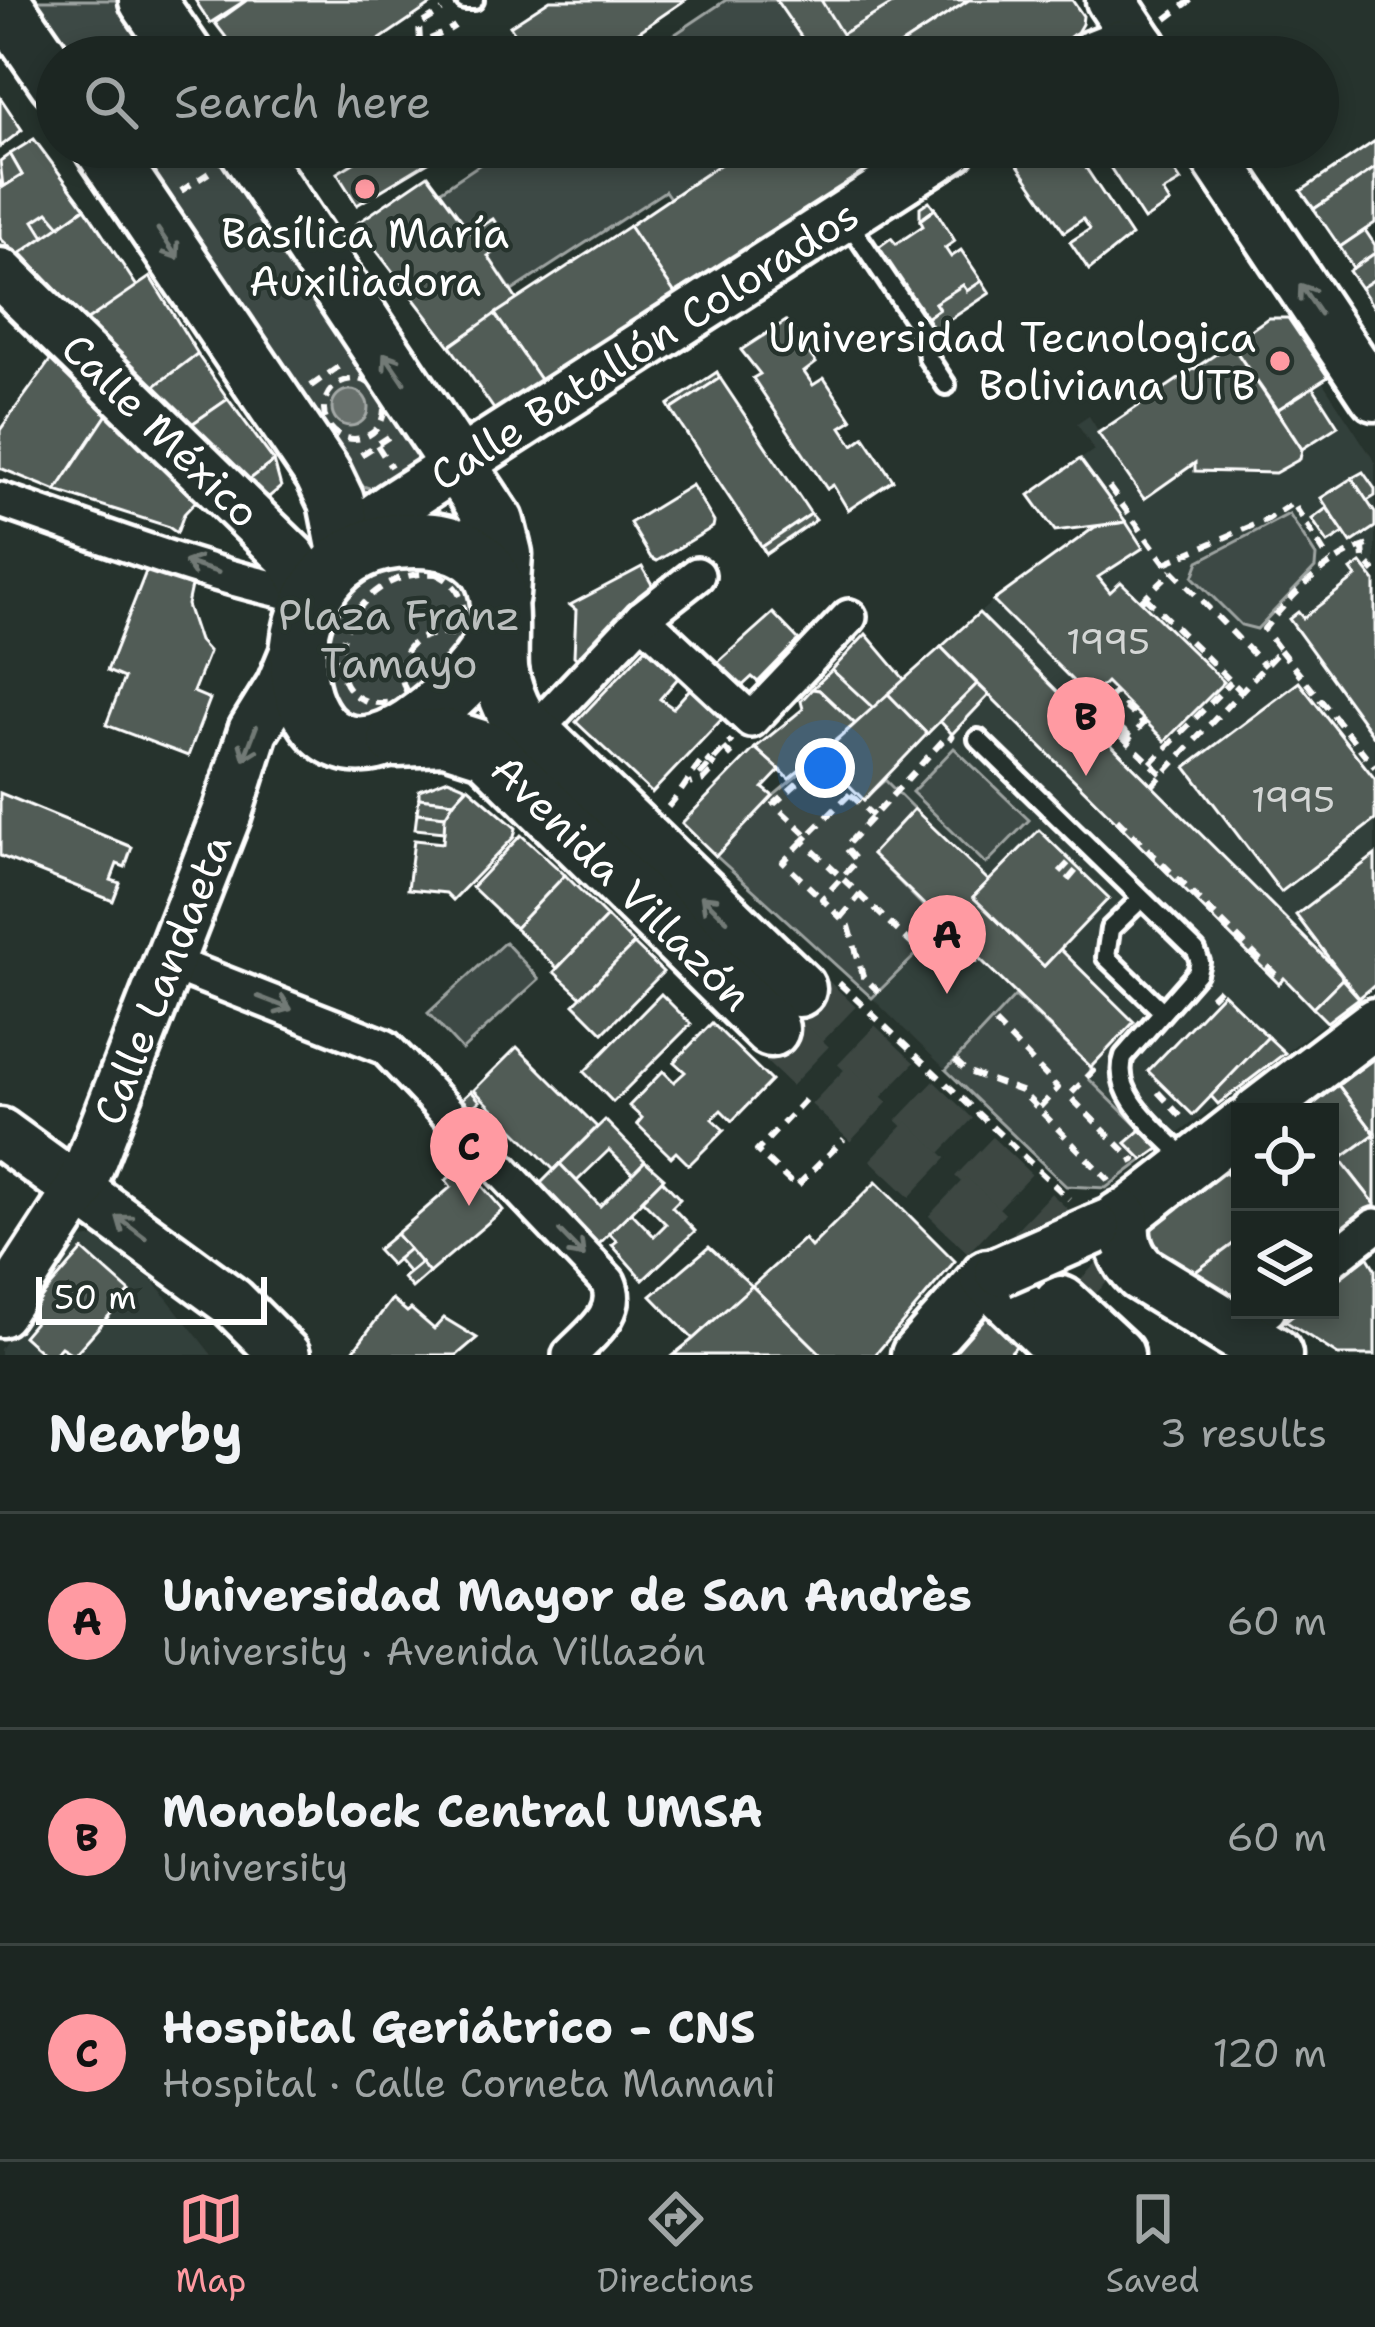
<!DOCTYPE html>
<meta charset="utf-8">
<style>
:root{--surface:#1c2622;--page:#29322f;--text:#f1f3f6;--muted:#a0a5a5;--line:#3a4340;--accent:#ff9aa2}
body{margin:0;font-family:"Shantell Sans",sans-serif;background:var(--page);color:var(--text)}
.controls{position:absolute;right:36px;bottom:36px;display:grid;overflow:hidden;border-radius:0px;box-shadow:0 6px 18px #0003}
.controls button{width:108px;height:108px;display:grid;place-items:center;padding:0;border:0;border-bottom:3px solid var(--line);background:var(--surface);color:var(--text);font:60px sans-serif}
.scale{position:absolute;left:36px;bottom:30px;width:231px;box-sizing:border-box;padding-left:12px;border:6px solid #fff;border-top:0;font-size:33px;line-height:42px;white-space:nowrap;color:#fff;-webkit-text-stroke:9px #26332d;paint-order:stroke}
.you{position:absolute;left:825px;top:768px;width:42px;height:42px;margin:-30px;border:9px solid #fff;border-radius:50%;background:#1a73e8;box-shadow:0 0 0 18px #1a73e833}
.badge{display:grid;place-items:center;width:78px;height:78px;border-radius:50%;background:var(--accent);color:#111;font-size:39px;font-weight:700}
.pin{position:absolute;translate:-50% -99px;filter:drop-shadow(0 3px 6px #0008)}
.pin::after{content:'';position:absolute;top:63px;width:42px;height:36px;background:inherit;clip-path:polygon(0 0,100% 0,50% 100%)}
.list{margin:0;padding:0;list-style:none}
h2{display:flex;justify-content:space-between;align-items:center;height:156px;margin:0;padding:0 48px;font-size:51px}
h2 small{font-size:39px;font-weight:400;color:var(--muted)}
.list li{display:grid;grid-template-columns:78px 1fr auto;gap:36px;align-items:center;box-sizing:border-box;height:216px;padding:0 48px;border-top:3px solid var(--line)}
.list b{display:block;font-size:45px;white-space:nowrap}
.list p{margin:0;font-size:39px;white-space:nowrap;color:var(--muted)}
.list em{font-size:39px;font-style:normal;color:var(--muted)}
.icon{flex:none;width:66px;height:66px;fill:none;stroke:currentColor;stroke-width:2;stroke-linecap:round;stroke-linejoin:round}
.map{position:relative;flex:none;width:1375px;height:1355px;overflow:hidden}
.search{position:absolute;background:var(--surface);box-shadow:0 6px 18px #0003;left:36px;right:36px;top:36px;height:132px;display:flex;align-items:center;gap:30px;box-sizing:border-box;padding:0 42px;border-radius:66px;color:var(--muted);font-size:45px}
.sheet{height:804px;background:var(--surface)}
nav{display:flex;justify-content:space-around;align-items:center;box-sizing:border-box;height:168px;border-top:3px solid var(--line);background:var(--surface);font-size:33px;color:var(--muted)}
nav a{display:grid;justify-items:center;gap:6px}
nav .on{color:var(--accent)}
.map>svg:first-child{display:block}
.built{fill:#333f3a}
.green{fill:#3e4944;stroke:#9ea4a2;stroke-width:3}
.water{fill:#67706c;stroke:#a4a9a7;stroke-width:3}
.building{fill:#515c57;stroke:#fff;stroke-width:3}
.lines{fill:none;stroke-linecap:round;stroke-linejoin:round}
.primary-tunnel{stroke:#3c4742;stroke-width:54;stroke-dasharray:54 27;stroke-linecap:butt}
.service-casing{stroke:#fff;stroke-width:26}
.minor-casing{stroke:#fff;stroke-width:42}
.secondary-casing{stroke:#fff;stroke-width:57}
.primary-casing{stroke:#fff;stroke-width:63}
.path{stroke:#fff;stroke-width:6;stroke-dasharray:12 9;stroke-linecap:butt}
.service{stroke:#26332d;stroke-width:16}
.minor{stroke:#26332d;stroke-width:33}
.secondary{stroke:#26332d;stroke-width:48}
.primary{stroke:#26332d;stroke-width:54}
.secondary-bridge-casing{stroke:#fff;stroke-width:57;stroke-linecap:butt}
.secondary-bridge{stroke:#26332d;stroke-width:48}
.oneway{stroke:#727a76}
.poi-dot{fill:#ff9aa2;stroke:#26332d;stroke-width:4.5}
.labels{text-anchor:middle;stroke-width:9;stroke-linejoin:round;paint-order:stroke}
.number-label{font-size:36px;fill:#d4d6d5}
.poi-label{font-size:42px;fill:#fff;stroke:#26332d}
.street-label{font-size:42px;fill:#fff;stroke:#26332d}
.park-label{font-size:42px;fill:#bbbfbe;stroke:#26332d}
</style>
<div class="map">
<svg width="1375" height="1355" viewBox="0 0 1375 1355">
<rect width="100%" height="100%" fill="#26332d"/>
<filter id="ink" filterUnits="userSpaceOnUse"><feTurbulence type="fractalNoise" baseFrequency=".00833" numOctaves="2"/><feDisplacementMap in="SourceGraphic" scale="24" xChannelSelector="R" yChannelSelector="G"/><feConvolveMatrix kernelMatrix="1 2 1 2 8 2 1 2 1" color-interpolation-filters="sRGB"/></filter>
<g filter="url(#ink)">
<g class="built">
<path d="M1231 344 1277 409 1322 381 1375 462V985L1106 1188 1066 1186 872 998 716 856 773 796 1003 592 1093 528 1055 531 1029 495 1094 450 1077 424 1089 416 1099 432Z"/>
<path d="M96 1237 154 1282 212 1355H0V1349L75 1240Z"/>
</g>
<g class="green">
<path d="M22 0H124L163 57H61Z"/>
<path d="M726 0H776L815 57H641Z"/>
<path d="M122 147H224L420 448 414 468 375 490 357 484Z"/>
<path d="M506 147H746L670 198 665 191 512 291 488 256 508 242 493 219 471 233 440 191Z"/>
<path d="M1289 514 1316 556 1315 568 1257 629 1241 625 1193 577 1199 561Z"/>
<path d="M411 560 469 578 477 633 385 719C374 718 359 719 348 714 335 709 333 696 328 684 312 643 338 595 375 573 386 567 399 564 411 560Z"/>
<path d="M954 748 1029 820 986 864 912 792Z"/>
<path d="M820 756 863 799 885 780 914 809 872 854 944 927 872 998 716 856 773 796Z"/>
<path d="M505 942 539 979 462 1050 428 1013Z"/>
<path d="M1015 996 1091 1067 1089 1079 1141 1130 1126 1143 1143 1160 1106 1188 1066 1186 946 1070Z"/>
</g>
<circle class="water" cx="350" cy="408" r="18"/>
<g class="building">
<path d="M195 0H246L210 23Z"/>
<path d="M247 0H429L432 4 354 57H241L215 23Z"/>
<path d="M550 0H685L602 57H531L510 26Z"/>
<path d="M776 0H969L882 57H815Z"/>
<path d="M821 0H899L842 34Z"/>
<path d="M969 0H1072L1083 16 1082 24 1075 36 1043 57H882Z"/>
<path d="M0 97 22 130 0 147Z"/>
<path d="M34 139 85 208 18 255 0 238V182L3 187 22 175 10 154Z"/>
<path d="M1375 141V168L1314 209 1301 191Z"/>
<path d="M380 147H453L357 205 337 173Z"/>
<path d="M746 147H904L676 295 629 226Z"/>
<path d="M1017 147H1072L1131 236 1089 270 1070 242 1090 229 1083 219 1064 232 1009 152Z"/>
<path d="M1097 147H1158L1181 181 1163 192 1170 203 1144 220Z"/>
<path d="M10 154 22 175 3 187 0 161Z"/>
<path d="M1375 168V223L1340 247 1314 209Z"/>
<path d="M428 175 471 233 493 219 508 242 488 256 517 300 450 346 356 224Z"/>
<path d="M929 201 935 209 920 220V207Z"/>
<path d="M85 208 138 288 86 321 21 253Z"/>
<path d="M935 209 955 241 945 248 951 257 961 250 982 281 967 291 963 285 935 303 939 309 925 319 877 248 891 238 896 244 923 226 920 220Z"/>
<path d="M48 212 60 226 44 237 34 221Z"/>
<path d="M629 226 676 295 543 384 495 314Z"/>
<path d="M1365 230 1375 245V253L1353 268 1340 247Z"/>
<path d="M1375 253V279L1361 288 1349 271Z"/>
<path d="M150 277 198 354 152 388 86 321Z"/>
<path d="M1375 279V309L1361 288Z"/>
<path d="M982 281 990 293 933 331 925 319 939 309 935 303 963 285 967 291Z"/>
<path d="M495 314 543 384 498 415 450 346Z"/>
<path d="M1268 318H1288L1328 377 1277 410 1231 344Z"/>
<path d="M786 321 816 363 804 372 813 385 824 378 852 420 841 427 853 445 864 437 893 480 848 510 833 485 827 489 753 378 760 374 741 350Z"/>
<path d="M1231 344 1302 449 1300 459 1275 473 1195 471V463L1144 499 1098 433Z"/>
<path d="M197 354 228 399 189 426 152 388Z"/>
<path d="M51 359 108 413 56 491 0 468V430Z"/>
<path d="M717 372 720 378 671 410 668 405Z"/>
<path d="M720 378 811 514 762 547 671 410Z"/>
<path d="M1313 387 1338 426 1302 449 1277 410Z"/>
<path d="M228 399 274 461 245 483 189 426Z"/>
<path d="M108 413 187 493 198 499 184 514 177 533 167 526 56 491Z"/>
<path d="M1080 459 1126 522 1055 531 1029 495Z"/>
<path d="M274 461 281 487 269 497 245 483Z"/>
<path d="M1363 472 1375 489V496L1367 501 1352 478Z"/>
<path d="M1352 478 1375 513V527L1351 543 1321 498Z"/>
<path d="M692 485 714 522 713 527 657 561 651 558 630 523Z"/>
<path d="M1327 508 1344 533 1328 543 1312 519Z"/>
<path d="M811 514 816 520 766 554 762 547Z"/>
<path d="M1126 522 1143 548 1098 577 1110 592 1121 582 1224 682 1165 741 1106 682 1090 698 993 601 1095 527Z"/>
<path d="M1361 563 1375 581V738L1289 619 1298 612 1303 618 1356 577 1351 570Z"/>
<path d="M642 567 654 588 582 661 578 660 574 656 576 610 570 605Z"/>
<path d="M147 569 191 586 187 605 199 641 209 652 193 692 210 699 188 756 106 725 124 678 107 671Z"/>
<path d="M773 613 799 640 758 682 752 677 741 687 716 664Z"/>
<path d="M979 613 1341 974 1342 979 1313 1008 1284 978 1279 984 941 647Z"/>
<path d="M866 634 905 680 873 708 832 670Z"/>
<path d="M941 647 977 684 927 734 888 694Z"/>
<path d="M646 648 678 678 660 699 673 708 690 689 722 719 652 793 576 722Z"/>
<path d="M832 670 873 708 855 724 819 690 812 689Z"/>
<path d="M1299 682 1375 779V820L1281 892 1186 767Z"/>
<path d="M977 684 989 695 952 734 940 721Z"/>
<path d="M812 689 819 690 855 724 789 779 755 748 803 709 801 701Z"/>
<path d="M888 694 927 734 864 800 820 756Z"/>
<path d="M755 748 780 770 763 788 773 796 716 856 682 823Z"/>
<path d="M448 779 467 787 454 802 419 798V790Z"/>
<path d="M468 787 516 828 514 837 453 900 446 893 408 889 414 840 443 843 445 811Z"/>
<path d="M0 793 132 847 125 867 117 864 111 880 120 883 113 901 0 856Z"/>
<path d="M419 798 454 802 445 816 417 813Z"/>
<path d="M914 809 989 881 973 897 1044 966 1060 949 1134 1022 1091 1067 872 854Z"/>
<path d="M417 813 445 816 444 832 415 829Z"/>
<path d="M1039 830 1109 898 1044 966 973 897Z"/>
<path d="M521 835 565 875 515 928 472 887Z"/>
<path d="M1375 855V985L1359 998 1296 915Z"/>
<path d="M565 875 607 917 557 968 515 928Z"/>
<path d="M607 917 634 944 581 997 554 972Z"/>
<path d="M634 944 663 972 603 1033 574 1004Z"/>
<path d="M1342 979 1359 998 1327 1022 1313 1008Z"/>
<path d="M1223 993 1268 1037 1193 1115 1148 1071Z"/>
<path d="M661 994 691 1024 613 1102 584 1072Z"/>
<path d="M712 1023 771 1081 732 1121 721 1110 712 1119 724 1130 689 1165 676 1152 671 1157 637 1124 642 1118 629 1106 663 1071 674 1082 685 1072 674 1062Z"/>
<path d="M1268 1037 1285 1053 1218 1104 1211 1096Z"/>
<path d="M517 1047 597 1127 554 1170 474 1090Z"/>
<path d="M1375 1058V1134L1338 1085Z"/>
<path d="M1338 1085 1375 1134 1340 1159 1330 1147V1112H1303Z"/>
<path d="M471 1091 480 1101 471 1108 462 1099Z"/>
<path d="M605 1120 645 1161 633 1174 609 1150 577 1181 560 1164Z"/>
<path d="M1141 1130 1160 1148 1143 1160 1126 1143Z"/>
<path d="M1375 1134V1204L1340 1159Z"/>
<path d="M1330 1147 1375 1204V1208L1330 1243Z"/>
<path d="M645 1161 664 1178 595 1248 537 1187 560 1164 600 1206Z"/>
<path d="M464 1165 503 1210 429 1273 396 1234 451 1187 446 1180Z"/>
<path d="M1224 1171 1240 1184V1239L1190 1276 1147 1250V1226Z"/>
<path d="M662 1180 680 1199 672 1207 695 1231 643 1280 612 1245 617 1241 609 1233 631 1212 654 1236 666 1224 642 1200Z"/>
<path d="M876 1182 955 1261 875 1355H822L752 1286 804 1239 811 1247Z"/>
<path d="M396 1234 409 1249 391 1265 377 1250Z"/>
<path d="M1240 1239V1307L1190 1276Z"/>
<path d="M709 1247 752 1286 693 1339 651 1296Z"/>
<path d="M409 1249 421 1263 409 1273 397 1259Z"/>
<path d="M83 1250 130 1292 74 1355 61 1347 54 1355H44L23 1336 35 1322 26 1315Z"/>
<path d="M1367 1256 1375 1269V1355H1338L1285 1321 1299 1310H1330V1285Z"/>
<path d="M421 1263 429 1273 412 1288 403 1278Z"/>
<path d="M752 1286 822 1355H673L693 1339Z"/>
<path d="M392 1299 407 1312 411 1309 434 1329 444 1318 477 1338 457 1355H350Z"/>
<path d="M984 1313 1019 1343 1008 1355H948Z"/>
</g>
<g class="lines">
<g class="primary-tunnel">
<path d="M798 989 1106 1283"/>
<path d="M771 1029 1061 1304"/>
</g>
<defs>
<g id="service">
<path d="M465 0H474"/>
<path d="M847 220 925 336 933 341"/>
<path d="M925 336 928 358 946 385"/>
<path d="M978 739 1196 951 1200 962 1197 973 1124 1056C1109 1097 1165 1135 1190 1163"/>
<path d="M1141 899 1110 929 1106 957 1162 1011"/>
</g>
<g id="minor">
<path d="M0 500C103 535 207 577 314 597"/>
<path d="M642 618 751 720 849 617"/>
<path d="M532 734 642 618 697 575"/>
<path d="M166 961 385 1047 608 1282C622 1313 590 1334 570 1355"/>
<path d="M1330 1261 1375 1226"/>
<path d="M1238 1333 1268 1310"/>
</g>
<g id="secondary">
<path d="M1111 0 1149 57"/>
<path d="M1088 57 1121 44 1142 46"/>
<path d="M1209 147 1375 396"/>
<path id="s1" d="M0 273 292 558 314 597"/>
<path id="s2" d="M347 557 361 529 393 506 952 147"/>
<path d="M1258 1112 1375 1023"/>
<path d="M0 1133 232 1302 285 1355"/>
<path d="M1096 1229 1122 1218 1240 1126"/>
<path id="s3" d="M0 1312 80 1189 227 813 253 731 281 686 301 638"/>
<path d="M916 1355 980 1283 1000 1271"/>
</g>
<g id="primary">
<path d="M1 0 57 81"/>
<path d="M147 0 186 57"/>
<path d="M102 147 323 474 336 501 347 557"/>
<path d="M246 147 496 522 504 554 501 595"/>
<path d="M499 629C481 668 456 691 423 717 280 830 245 558 396 541 428 538 468 541 488 570 506 597 498 637 500 668 502 687 509 703 518 719L798 989"/>
<path id="s4" d="M396 739 446 737 487 750 771 1029"/>
<path d="M1122 1218C1120 1241 1125 1258 1142 1274L1274 1355"/>
<path d="M988 1277 1069 1355"/>
<path d="M1061 1304 1116 1355"/>
</g>
</defs>
<use href="#service" class="service-casing"/>
<use href="#minor" class="minor-casing"/>
<use href="#secondary" class="secondary-casing"/>
<use href="#primary" class="primary-casing"/>
<g class="path">
<path d="M1166 19 1191 0"/>
<path d="M420 41 419 25 442 11"/>
<path d="M392 57C414 43 434 40 455 26"/>
<path d="M181 191 215 169"/>
<circle cx="354" cy="409" r="30"/>
<path d="M311 386 344 363"/>
<path d="M377 445 391 467"/>
<path d="M361 455 390 436"/>
<path d="M1109 487 1165 563 1265 666"/>
<path d="M1363 546 1364 560 1375 572"/>
<path d="M1165 563 1268 519 1293 503 1330 562"/>
<path d="M436 574C464 586 467 609 462 637 418 623 384 656 410 698 298 734 331 565 436 574Z"/>
<path d="M1145 597 1241 691"/>
<path d="M1141 601 1172 571"/>
<path d="M1280 650 1375 767"/>
<path d="M1063 691 1086 712 1096 713"/>
<path d="M1116 691 1096 713 1127 741"/>
<path d="M1146 721 1127 741 1162 774"/>
<path d="M1130 737 1112 720 1125 707 1144 724"/>
<path d="M724 748 736 761"/>
<path d="M1151 763 1231 682"/>
<path d="M700 775 732 740"/>
<path d="M1152 786 1280 650 1264 629C1293 594 1329 555 1375 543"/>
<path d="M850 794 808 836 774 804 819 764 873 816"/>
<path d="M668 807C683 791 691 773 705 758L716 767 704 780 690 784"/>
<path d="M1117 819 1279 978"/>
<path d="M808 836 803 841 917 949"/>
<path d="M803 841 783 862 822 899"/>
<path d="M1060 872 1073 858"/>
<path d="M1068 880 1079 867"/>
<path d="M841 918 860 895"/>
<path d="M946 935 961 949 964 946"/>
<path d="M974 961 977 959"/>
<path d="M839 983 1069 1199"/>
<path d="M879 992 863 976 849 926 822 899 857 861 845 847 948 735 954 739"/>
<path d="M1211 997 1223 985"/>
<path d="M995 1023 1058 1088 1039 1108"/>
<path d="M955 1060 966 1071 1021 1091 1107 1179 1110 1177"/>
<path d="M1095 1069 1069 1096 1134 1160 1130 1162"/>
<path d="M1158 1092 1186 1122"/>
<path d="M805 1100 757 1151 796 1187 844 1139"/>
</g>
<use href="#service" class="service"/>
<use href="#minor" class="minor"/>
<use href="#secondary" class="secondary"/>
<use href="#primary" class="primary"/>
<defs>
<path id="secondary-bridge" d="M1000 1271 1096 1229"/>
</defs>
<use href="#secondary-bridge" class="secondary-bridge-casing"/>
<use href="#secondary-bridge" class="secondary-bridge"/>
</g>
<defs><path id="oneway-shaft" d="M-6 0H5M1.5-3L5.5 0L1.5 3" fill="none" stroke-width="1.6" stroke-linecap="round" stroke-linejoin="round" transform="scale(3)"/></defs>
<g class="oneway">
<use href="#oneway-shaft" transform="translate(168 244) rotate(56)"/>
<use href="#oneway-shaft" transform="translate(1310 299) rotate(-124)"/>
<use href="#oneway-shaft" transform="translate(394 368) rotate(-124)"/>
<use href="#oneway-shaft" transform="translate(201 567) rotate(-162)"/>
<use href="#oneway-shaft" transform="translate(250 743) rotate(111)"/>
<use href="#oneway-shaft" transform="translate(714 908) rotate(-136)"/>
<use href="#oneway-shaft" transform="translate(275 1003) rotate(21)"/>
<use href="#oneway-shaft" transform="translate(131 1227) rotate(-143)"/>
<use href="#oneway-shaft" transform="translate(572 1244) rotate(46)"/>
</g>
</g>
<g class="poi-dot">
<circle cx="365" cy="189" r="12"/>
<circle cx="1280" cy="361" r="12"/>
</g>
<g class="labels">
<g class="number-label">
<text x="1108" y="654">1995</text>
<text x="1293" y="812">1995</text>
</g>
<g class="poi-label">
<text x="365" y="248">Basílica María<tspan x="365" dy="48">Auxiliadora</tspan></text>
<text x="1256" y="352" text-anchor="end">Universidad Tecnologica<tspan x="1256" dy="48">Boliviana UTB</tspan></text>
</g>
<g class="street-label">
<text dy="15" stroke="none"><textPath href="#s2" startOffset="369">Calle Batallón Colorados</textPath></text>
<text dy="15" stroke="none"><textPath href="#s1" startOffset="225">Calle México</textPath></text>
<text dy="15" stroke="none"><textPath href="#s4" startOffset="282">Avenida Villazón</textPath></text>
<text dy="15" stroke="none"><textPath href="#s3" startOffset="372">Calle Landaeta</textPath></text>
</g>
<g class="park-label">
<text x="399" y="630">Plaza Franz<tspan x="399" dy="48">Tamayo</tspan></text>
</g>
</g>
</svg>
<div class="controls">
<button><svg class="icon" aria-label="locate" viewBox="0 0 24 24"><circle cx="12" cy="12" r="6"/><path d="M12 2v4M12 18v4M2 12h4M18 12h4"/></svg></button>
<button><svg class="icon" aria-label="layers" viewBox="0 0 24 24"><path d="M12 4l9 5-9 5-9-5zM3 14l9 5 9-5"/></svg></button>
</div>
<div class="scale">50 m</div>
<div class="you"></div>
<div class="pin badge" style="left:947px;top:994px">A</div>
<div class="pin badge" style="left:1086px;top:776px">B</div>
<div class="pin badge" style="left:469px;top:1206px">C</div>
<div class="search"><svg class="icon" aria-label="search" viewBox="0 0 24 24"><circle cx="10" cy="10" r="6"/><path d="M15 15l6 6"/></svg>Search here</div>
</div>
<section class="sheet">
<h2>Nearby<small>3 results</small></h2>
<ul class="list">
<li><span class="badge">A</span><div><b>Universidad Mayor de San Andrès</b><p>University · Avenida Villazón</p></div><em>60 m</em></li>
<li><span class="badge">B</span><div><b>Monoblock Central UMSA</b><p>University</p></div><em>60 m</em></li>
<li><span class="badge">C</span><div><b>Hospital Geriátrico - CNS</b><p>Hospital · Calle Corneta Mamani</p></div><em>120 m</em></li>
</ul>
</section>
<nav>
<a class="on"><svg class="icon" aria-label="map" viewBox="0 0 24 24"><path d="M3 6l6-2 6 2 6-2v14l-6 2-6-2-6 2zM9 4v14M15 6v14"/></svg>Map</a>
<a><svg class="icon" aria-label="directions" viewBox="0 0 24 24"><path d="M12 3l9 9-9 9-9-9zM9 14v-3h6M13 9l2 2-2 2"/></svg>Directions</a>
<a><svg class="icon" aria-label="saved" viewBox="0 0 24 24"><path d="M7 4h10v16l-5-4-5 4z"/></svg>Saved</a>
</nav>
